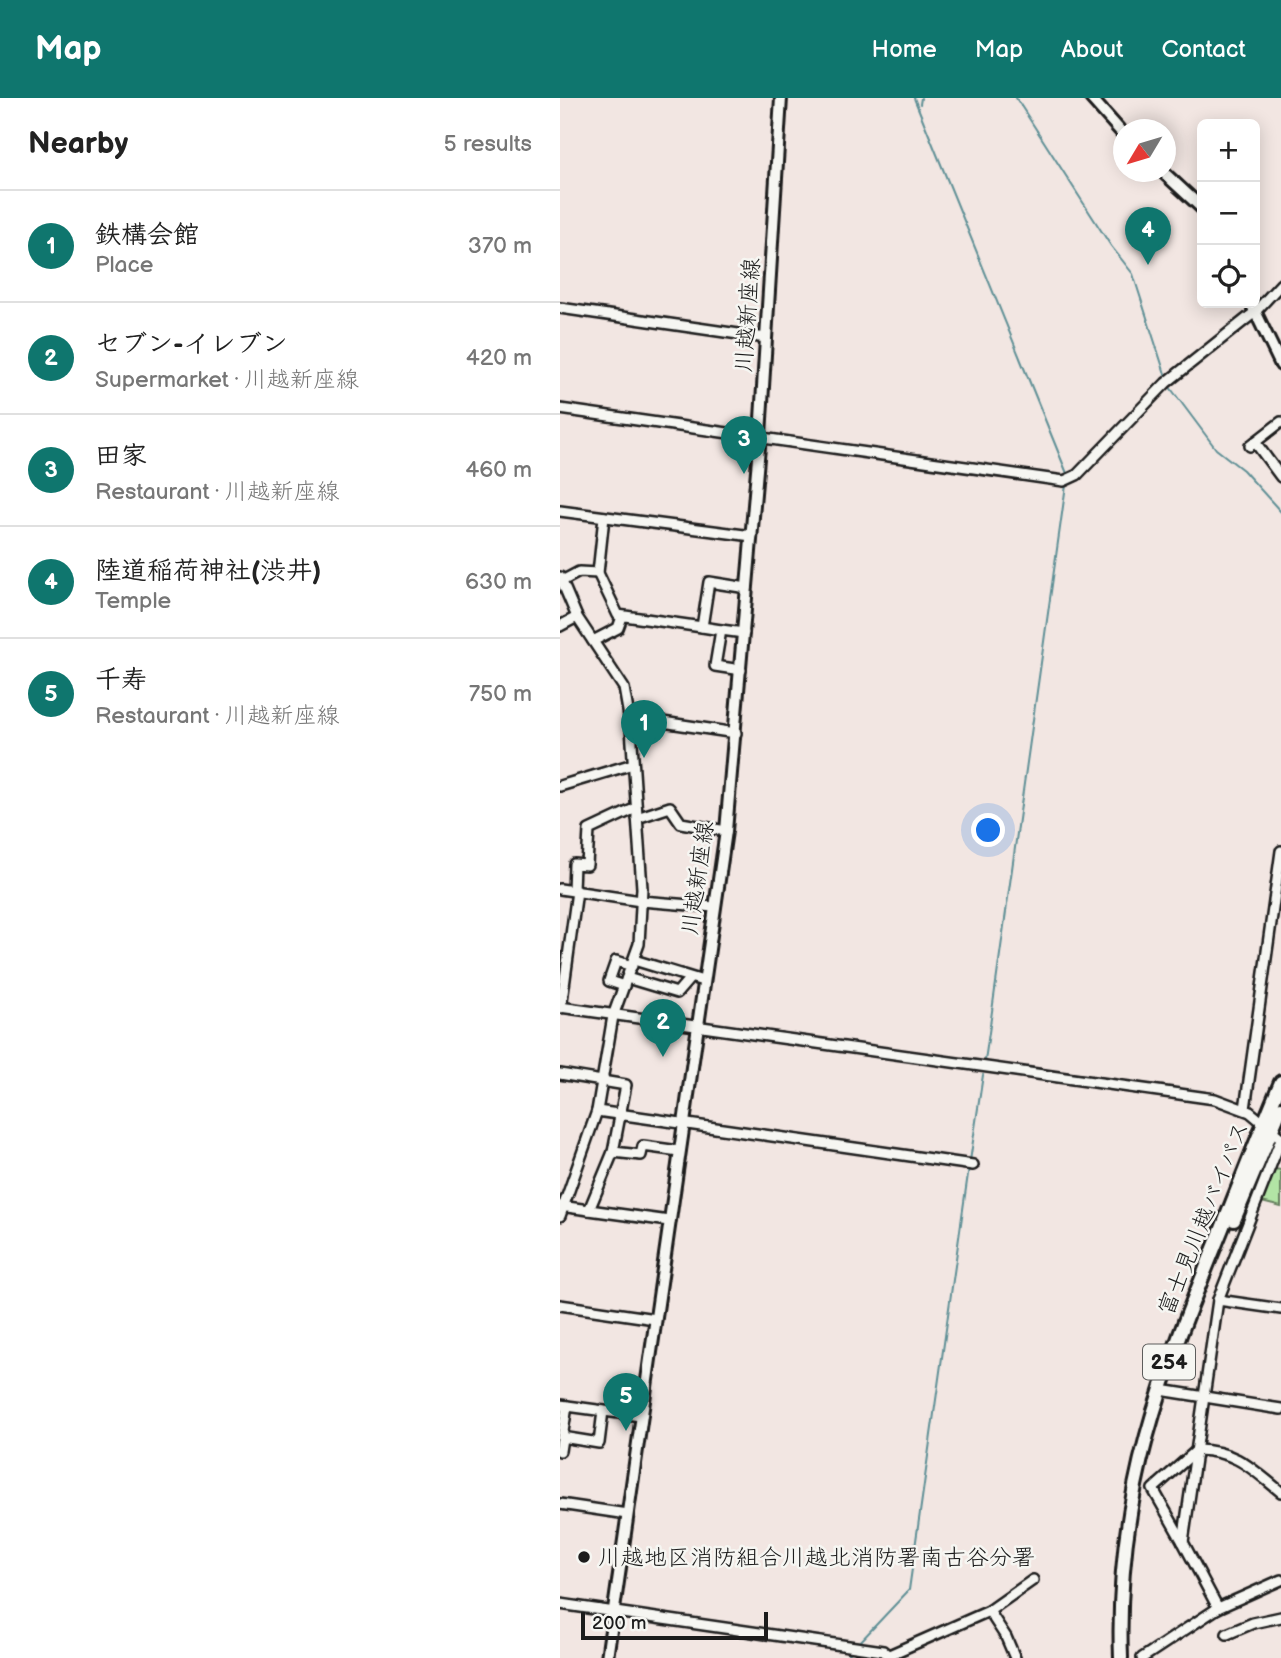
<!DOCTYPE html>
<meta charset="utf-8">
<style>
:root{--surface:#fff;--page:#f2f2f2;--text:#222;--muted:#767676;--line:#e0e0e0;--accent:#0f766e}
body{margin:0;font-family:"Balsamiq Sans","Klee One",sans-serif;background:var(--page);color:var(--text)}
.controls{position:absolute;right:21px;top:21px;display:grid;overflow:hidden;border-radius:10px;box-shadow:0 4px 18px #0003}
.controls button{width:63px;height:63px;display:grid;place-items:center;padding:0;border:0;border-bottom:2px solid var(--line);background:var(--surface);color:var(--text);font:35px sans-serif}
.compass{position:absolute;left:553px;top:21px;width:63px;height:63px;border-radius:50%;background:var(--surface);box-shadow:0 4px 18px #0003;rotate:232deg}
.scale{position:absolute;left:21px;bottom:18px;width:187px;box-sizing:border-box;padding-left:7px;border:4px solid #1c1c1c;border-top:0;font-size:19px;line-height:24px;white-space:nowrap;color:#1c1c1c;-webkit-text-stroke:5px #f6f6f2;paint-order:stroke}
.you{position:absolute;left:429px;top:733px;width:24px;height:24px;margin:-18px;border:5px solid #fff;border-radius:50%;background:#1a73e8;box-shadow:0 0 0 10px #1a73e833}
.badge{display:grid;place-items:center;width:46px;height:46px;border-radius:50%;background:var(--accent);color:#fff;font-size:23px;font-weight:700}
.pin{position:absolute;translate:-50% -58px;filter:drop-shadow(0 2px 4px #0008)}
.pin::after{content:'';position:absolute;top:37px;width:24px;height:21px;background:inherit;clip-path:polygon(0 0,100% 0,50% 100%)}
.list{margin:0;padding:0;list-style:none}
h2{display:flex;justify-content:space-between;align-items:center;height:91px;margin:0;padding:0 28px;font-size:30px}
h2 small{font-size:23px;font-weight:400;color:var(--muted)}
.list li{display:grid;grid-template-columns:46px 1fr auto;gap:21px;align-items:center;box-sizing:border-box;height:112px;padding:0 28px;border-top:2px solid var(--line)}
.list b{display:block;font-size:26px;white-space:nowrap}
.list p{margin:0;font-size:23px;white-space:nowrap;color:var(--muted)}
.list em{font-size:23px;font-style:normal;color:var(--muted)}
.icon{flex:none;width:38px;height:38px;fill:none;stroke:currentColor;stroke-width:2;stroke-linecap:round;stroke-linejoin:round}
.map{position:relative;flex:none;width:721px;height:1560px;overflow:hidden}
header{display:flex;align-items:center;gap:42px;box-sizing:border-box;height:98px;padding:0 35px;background:var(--accent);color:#fff}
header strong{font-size:33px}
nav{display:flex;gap:38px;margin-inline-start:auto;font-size:24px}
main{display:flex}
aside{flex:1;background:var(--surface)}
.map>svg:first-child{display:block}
.green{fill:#b2e4a5;stroke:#678060;stroke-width:2}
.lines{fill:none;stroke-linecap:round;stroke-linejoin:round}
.stream{stroke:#609096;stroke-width:2}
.minor-casing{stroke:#1c1c1c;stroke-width:14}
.major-casing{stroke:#1c1c1c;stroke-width:16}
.highway-casing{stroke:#1c1c1c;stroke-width:18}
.minor{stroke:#f6f6f2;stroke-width:9}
.major{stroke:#f6f6f2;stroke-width:10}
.highway{stroke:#f6f6f2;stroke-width:12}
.poi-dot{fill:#1c1c1c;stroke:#f6f6f2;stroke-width:2.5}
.labels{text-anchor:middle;stroke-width:5;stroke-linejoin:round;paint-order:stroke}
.shield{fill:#f6f6f2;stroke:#5d5d5c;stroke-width:2}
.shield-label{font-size:21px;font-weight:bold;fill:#1c1c1c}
.street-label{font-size:23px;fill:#1c1c1c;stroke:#f6f6f2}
.poi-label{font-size:23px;fill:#1c1c1c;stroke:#f6f6f2;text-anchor:start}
</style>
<header>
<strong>Map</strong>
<nav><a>Home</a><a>Map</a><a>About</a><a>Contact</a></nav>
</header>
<main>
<aside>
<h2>Nearby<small>5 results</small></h2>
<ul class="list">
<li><span class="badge">1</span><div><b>鉄構会館</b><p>Place</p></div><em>370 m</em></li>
<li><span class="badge">2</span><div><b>セブン-イレブン</b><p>Supermarket · 川越新座線</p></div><em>420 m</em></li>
<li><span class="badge">3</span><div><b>田家</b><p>Restaurant · 川越新座線</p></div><em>460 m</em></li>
<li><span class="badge">4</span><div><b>陸道稲荷神社(渋井)</b><p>Temple</p></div><em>630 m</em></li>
<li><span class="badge">5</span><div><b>千寿</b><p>Restaurant · 川越新座線</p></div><em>750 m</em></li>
</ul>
</aside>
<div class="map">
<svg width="721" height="1560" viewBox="0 0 721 1560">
<rect width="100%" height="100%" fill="#f2e6e2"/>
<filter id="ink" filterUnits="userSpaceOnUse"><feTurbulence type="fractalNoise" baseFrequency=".0143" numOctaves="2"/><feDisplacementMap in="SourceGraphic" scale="14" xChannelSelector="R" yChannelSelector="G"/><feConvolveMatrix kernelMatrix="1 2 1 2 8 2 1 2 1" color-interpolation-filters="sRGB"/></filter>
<g filter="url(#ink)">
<path class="green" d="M715 1071 721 1072V1109L702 1104Z"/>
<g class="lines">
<g class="stream">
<path d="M354 0 508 378"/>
<path d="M456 0 551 148 573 176 606 279"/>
<path d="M360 6 361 0"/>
<path d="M609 288 656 351 683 372 721 414"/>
<path d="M425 963 506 387"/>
<path d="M410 1063 423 977"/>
<path d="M298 1546 349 1492 409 1069"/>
<path d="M285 1560 292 1553"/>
</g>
<defs>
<g id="minor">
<path d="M0 210 206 240"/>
<path d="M0 311 504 383 517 377 606 285 695 214 721 186"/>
<path d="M695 344 721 379"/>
<path d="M690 348 721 324"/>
<path d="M0 413 192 438"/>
<path d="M44 419 38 475 58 517 142 529"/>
<path d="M0 479 17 519 64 590 71 630 82 790 79 846 53 918 37 1013 0 1118"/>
<path d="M2 483 19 474 38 475"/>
<path d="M0 528 17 519"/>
<path d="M161 532 184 535"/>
<path d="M33 543 58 530 62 519"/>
<path d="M181 572 155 568 161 532 142 529 149 484 187 490"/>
<path d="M69 619 176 635"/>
<path d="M0 688 73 666"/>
<path d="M77 720 110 709 121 725 166 733"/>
<path d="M0 791 81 803 154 809"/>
<path d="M13 792 14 766 27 767 29 732 76 710"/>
<path d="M74 862 143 883"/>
<path d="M67 880 117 895 130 880"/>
<path d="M64 888 49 883 56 863 72 868"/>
<path d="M0 909 655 1001 690 1014 721 1040"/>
<path d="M1 910 17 793"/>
<path d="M0 976 66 987 53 1054 29 1112"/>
<path d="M685 1011 721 753"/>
<path d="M37 1013 413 1067"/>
<path d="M53 1054 81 1057 83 1048 119 1053"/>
<path d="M0 1108 109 1123"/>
<path d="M658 1202 721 1041"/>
<path d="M0 1207 95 1221"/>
<path d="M607 1293 721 1311"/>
<path d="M0 1307 81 1318"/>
<path d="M2 1339 39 1345 43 1313"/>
<path d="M0 1353 7 1308"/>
<path d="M0 1406 67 1416"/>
<path d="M623 1444 593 1391 637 1352C677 1353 691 1370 721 1394"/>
<path d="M0 1506 323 1553 331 1560"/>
<path d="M658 1510 623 1444 658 1202 721 1211"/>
<path d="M429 1513 446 1539 455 1560"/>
<path d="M667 1536 693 1525 721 1519"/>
<path d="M329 1557 429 1513 473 1482"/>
<path d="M582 1560 658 1510 721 1482"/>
</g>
<g id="major">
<path d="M531 0 564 37"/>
<path d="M603 74 642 110"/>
<path d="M691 205 721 267"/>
<path d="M47 1560 166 733 200 337 221 0"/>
</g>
<g id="highway">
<path d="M674 1122 721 1010"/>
<path d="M561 1560C555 1393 602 1278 663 1128 682 1080 701 1031 721 984"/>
</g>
</defs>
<use href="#minor" class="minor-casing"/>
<use href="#major" class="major-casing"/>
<use href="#highway" class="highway-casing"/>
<use href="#minor" class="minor"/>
<use href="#major" class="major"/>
<use href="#highway" class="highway"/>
</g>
</g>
<circle class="poi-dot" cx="24" cy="1459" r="7"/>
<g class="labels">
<rect class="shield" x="583" y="1246.5" width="52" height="35" rx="5"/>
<g class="shield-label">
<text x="609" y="1271">254</text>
</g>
<g class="street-label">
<text transform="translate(187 217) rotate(-86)" y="8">川越新座線</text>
<text transform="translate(137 780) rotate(-82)" y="8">川越新座線</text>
<text transform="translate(643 1120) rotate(-68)" y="8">富士見川越バイパス</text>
</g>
<g class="poi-label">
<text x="38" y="1467">川越地区消防組合川越北消防署南古谷分署</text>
</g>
</g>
</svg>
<div class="controls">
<button>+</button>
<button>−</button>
<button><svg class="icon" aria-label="locate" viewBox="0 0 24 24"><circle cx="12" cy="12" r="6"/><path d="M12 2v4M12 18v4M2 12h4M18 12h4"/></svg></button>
</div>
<svg class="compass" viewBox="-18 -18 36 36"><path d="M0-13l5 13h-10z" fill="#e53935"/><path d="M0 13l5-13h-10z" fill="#767676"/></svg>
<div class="scale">200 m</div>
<div class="you"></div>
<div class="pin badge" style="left:84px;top:660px">1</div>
<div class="pin badge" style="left:103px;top:959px">2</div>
<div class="pin badge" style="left:184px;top:376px">3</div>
<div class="pin badge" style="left:588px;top:167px">4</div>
<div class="pin badge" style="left:66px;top:1333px">5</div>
</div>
</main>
